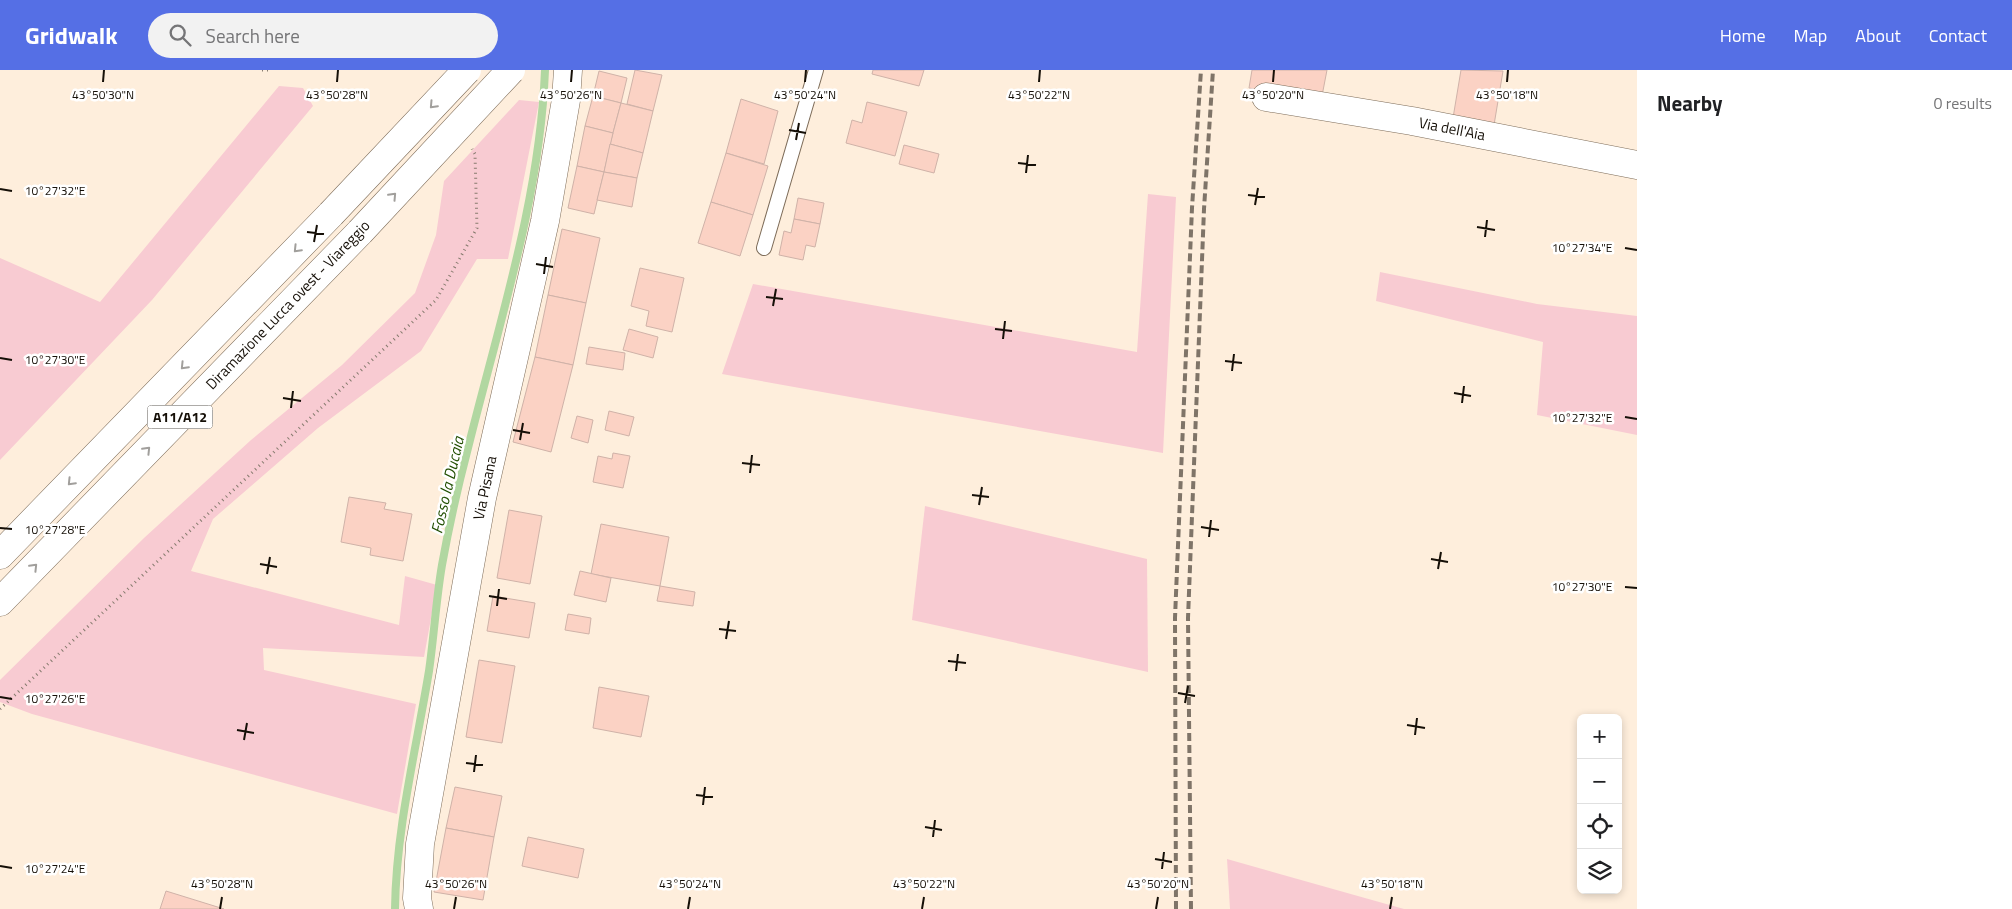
<!DOCTYPE html>
<meta charset="utf-8">
<style>
:root{--surface:#fff;--page:#f2f2f2;--text:#202124;--muted:#757577;--line:#e0e0e0;--accent:#556fe5}
body{margin:0;font-family:"Titillium Web",sans-serif;background:var(--page);color:var(--text)}
.controls{position:absolute;right:15px;bottom:15px;display:grid;overflow:hidden;border-radius:8px;box-shadow:0 2px 8px #0003}
.controls button{width:45px;height:45px;display:grid;place-items:center;padding:0;border:0;border-bottom:1px solid var(--line);background:var(--surface);color:var(--text);font:25px sans-serif}
.list{margin:0;padding:0;list-style:none}
h2{display:flex;justify-content:space-between;align-items:center;height:65px;margin:0;padding:0 20px;font-size:21px}
h2 small{font-size:16px;font-weight:400;color:var(--muted)}
.icon{flex:none;width:28px;height:28px;fill:none;stroke:currentColor;stroke-width:2;stroke-linecap:round;stroke-linejoin:round}
.map{position:relative;flex:none;width:1637px;height:839px;overflow:hidden}
header{display:flex;align-items:center;gap:30px;box-sizing:border-box;height:70px;padding:0 25px;background:var(--accent);color:#fff}
header strong{font-size:24px}
nav{display:flex;gap:28px;margin-inline-start:auto;font-size:18px}
.search{width:350px;height:45px;background:var(--page);display:flex;align-items:center;gap:12px;box-sizing:border-box;padding:0 18px;border-radius:28px;color:var(--muted);font-size:19px}
main{display:flex}
aside{flex:1;background:var(--surface)}
.map>svg:first-child{display:block}
.green{fill:#f8cbd2}
.lines{fill:none;stroke-linecap:round;stroke-linejoin:round}
.stream{stroke:#b1d7a1;stroke-width:8}
.building{fill:#fbd2c4;stroke:#cfb2a8}
.service-casing{stroke:#7d6c59;stroke-width:16}
.minor-casing{stroke:#7d6c59;stroke-width:29}
.secondary-casing{stroke:#7d6c59;stroke-width:29}
.motorway-casing{stroke:#7d6c59;stroke-width:29}
.path{stroke:#867b6e;stroke-width:3;stroke-dasharray:1 4;stroke-linecap:butt}
.service{stroke:#fff;stroke-width:14}
.minor{stroke:#fff;stroke-width:28}
.secondary{stroke:#fff;stroke-width:28}
.motorway{stroke:#fff;stroke-width:28}
.rail{stroke:#7f7468;stroke-width:4;stroke-dasharray:8 4;stroke-linecap:butt}
.motorway-bridge-casing{stroke:#7d6c59;stroke-width:29;stroke-linecap:butt}
.motorway-bridge{stroke:#fff;stroke-width:28}
.oneway{stroke:#a19f9c}
.ticks{fill:none;stroke:#150f07;stroke-width:2}
.labels{text-anchor:middle;stroke-width:5;stroke-linejoin:round;paint-order:stroke}
.shield{fill:#fff;stroke:#5b5751;stroke-width:1}
.shield-label{font-size:14px;font-weight:bold;fill:#150f07}
.street-label{font-size:15px;fill:#150f07;stroke:#fff}
.water-label{font-size:16px;font-style:italic;fill:#214e00;stroke:#fff}
.ticks-label{font-size:12px;text-anchor:middle;fill:#150f07;stroke:#fff;stroke-width:5;stroke-linejoin:round;paint-order:stroke}
</style>
<header>
<strong>Gridwalk</strong>
<div class="search"><svg class="icon" aria-label="search" viewBox="0 0 24 24"><circle cx="10" cy="10" r="6"/><path d="M15 15l6 6"/></svg>Search here</div>
<nav><a>Home</a><a>Map</a><a>About</a><a>Contact</a></nav>
</header>
<main>
<div class="map">
<svg width="1637" height="839" viewBox="0 0 1637 839">
<rect width="100%" height="100%" fill="#feeedc"/>
<g class="green">
<path d="M279 16 303 18 313 36 152 230 0 390V188L100 232Z"/>
<path d="M519 30 539 32 508 189H477L421 281 318 358 213 449 191 501 399 555 405 506 437 515 424 587 263 578 264 600 416 634 397 744 32 644 0 632V610L144 468 251 370 342 295 415 223 436 165 444 111Z"/>
<path d="M1148 124 1176 127 1163 383 722 304 753 214 1137 282Z"/>
<path d="M1380 202 1537 234 1637 246V365L1537 345 1543 272 1376 231Z"/>
<path d="M925 436 1147 489 1148 602 912 550Z"/>
<path d="M1227 789 1404 839H1230Z"/>
</g>
<g class="lines">
<path class="stream" d="M395 839C396 759 416 680 429 601 434 566 436 530 442 495 449 456 458 416 468 378 499 253 540 129 545 0"/>
</g>
<g class="building">
<path d="M635 0 662 5 653 41 627 34Z"/>
<path d="M873 0H924L919 16 872 4Z"/>
<path d="M1252 0H1327L1321 31 1249 18Z"/>
<path d="M1461 0 1503 1 1494 55 1453 48Z"/>
<path d="M599 1 627 8 621 33 593 26Z"/>
<path d="M593 26 621 33 613 63 585 56Z"/>
<path d="M741 29 778 41 764 94 726 83Z"/>
<path d="M867 32 907 42 895 86 846 73 852 50 862 53Z"/>
<path d="M621 33 653 41 643 83 610 74Z"/>
<path d="M585 56 613 63 604 102 577 96Z"/>
<path d="M610 74 643 83 637 108 604 102Z"/>
<path d="M904 75 939 84 934 103 899 94Z"/>
<path d="M726 83 768 96 753 145 711 132Z"/>
<path d="M577 96 604 102 594 144 568 138Z"/>
<path d="M604 102 637 108 632 137 597 130Z"/>
<path d="M798 128 824 133 820 154 794 149Z"/>
<path d="M711 132 753 145 740 186 698 173Z"/>
<path d="M794 149 820 154 815 177 806 175 803 190 779 185 784 161 791 163Z"/>
<path d="M562 159 600 168 586 233 548 225Z"/>
<path d="M640 198 684 208 672 262 646 256 649 241 631 236Z"/>
<path d="M548 225 586 233 573 295 535 287Z"/>
<path d="M629 259 658 267 653 288 623 280Z"/>
<path d="M589 277 625 283 623 300 586 294Z"/>
<path d="M535 287 573 295 551 382 513 372Z"/>
<path d="M609 341 634 347 629 366 605 360Z"/>
<path d="M577 346 593 350 588 373 571 368Z"/>
<path d="M613 383 630 386 623 418 593 412 598 386 612 389Z"/>
<path d="M349 427 386 433 384 439 412 444 403 491 370 485 371 478 341 472Z"/>
<path d="M509 440 542 446 530 514 497 508Z"/>
<path d="M601 454 669 467 660 516 591 504Z"/>
<path d="M580 501 611 508 606 532 574 525Z"/>
<path d="M660 516 695 522 693 536 657 531Z"/>
<path d="M493 526 535 533 529 568 487 561Z"/>
<path d="M568 544 591 548 589 564 565 560Z"/>
<path d="M479 590 515 596 502 673 466 667Z"/>
<path d="M599 617 649 626 641 667 593 658Z"/>
<path d="M455 717 502 726 494 767 446 758Z"/>
<path d="M446 758 494 767 483 830 434 822Z"/>
<path d="M528 767 584 779 578 808 522 796Z"/>
<path d="M166 821 224 839H160Z"/>
</g>
<g class="lines">
<defs>
<path id="service" d="M764 178 816 0"/>
<path id="minor" d="M1266 27 1412 51 1637 95"/>
<path id="secondary" d="M419 839 417 828 420 774 482 428 545 151 566 30 568 0"/>
<g id="motorway">
<path d="M0 485 331 144"/>
<path d="M0 532 360 162"/>
</g>
</defs>
<use href="#service" class="service-casing"/>
<use href="#minor" class="minor-casing"/>
<use href="#secondary" class="secondary-casing"/>
<use href="#motorway" class="motorway-casing"/>
<g class="path">
<path d="M262 0H270"/>
<path d="M0 639 436 230 477 158 475 84 472 79"/>
</g>
<use href="#service" class="service"/>
<use href="#minor" class="minor"/>
<use href="#secondary" class="secondary"/>
<use href="#motorway" class="motorway"/>
<g class="rail">
<path d="M1176 839 1175 548 1192 138 1201 0"/>
<path d="M1191 839 1188 548 1204 139 1213 0"/>
</g>
<defs>
<g id="motorway-bridge">
<path d="M331 144 467 0"/>
<path d="M360 162 511 0"/>
</g>
</defs>
<use href="#motorway-bridge" class="motorway-bridge-casing"/>
<use href="#motorway-bridge" class="motorway-bridge"/>
</g>
<defs><path id="oneway-chevron" d="M-2-3.5L2.5 0L-2 3.5" fill="none" stroke-width="1.6" stroke-linecap="round" stroke-linejoin="round" transform="scale(1.25)"/></defs>
<g class="oneway">
<use href="#oneway-chevron" transform="translate(433 35) rotate(133)"/>
<use href="#oneway-chevron" transform="translate(393 126) rotate(-47)"/>
<use href="#oneway-chevron" transform="translate(297 179) rotate(134)"/>
<use href="#oneway-chevron" transform="translate(184 296) rotate(134)"/>
<use href="#oneway-chevron" transform="translate(147 380) rotate(-46)"/>
<use href="#oneway-chevron" transform="translate(71 412) rotate(134)"/>
<use href="#oneway-chevron" transform="translate(34 497) rotate(-46)"/>
</g>
<path class="ticks" d="M103 12 104 0M337 12 338 0M571 12 572 0M805 12 806 0M1039 12 1040 0M1273 12 1274 0M1507 12 1508 0M789 60 806 63M796 70 799 53M1018 93 1036 95M1026 103 1028 85M0 119 12 121M1248 125 1265 127M1255 135 1258 118M1477 157 1495 160M307 162 324 164M1485 167 1487 150M314 172 317 155M1625 178 1637 180M536 194 553 197M544 204 546 187M766 227 783 229M773 236 776 219M995 259 1012 261M1003 269 1005 251M0 288 12 290M1225 291 1242 293M1232 301 1234 284M1454 323 1471 326M283 328 301 331M1462 333 1464 316M291 338 293 321M1625 347 1637 349M513 360 530 363M520 370 523 353M742 393 760 395M750 403 752 385M972 425 989 427M979 435 982 417M1201 457 1219 460M0 458 12 459M1209 467 1211 450M1431 489 1448 492M260 494 277 497M1438 499 1441 482M267 504 270 487M1625 517 1637 518M489 526 507 529M497 536 499 519M719 559 736 561M726 569 729 551M948 591 966 593M956 601 958 584M1178 623 1195 626M0 627 12 629M1185 633 1188 616M1407 655 1425 658M237 660 254 663M1415 665 1417 648M244 670 247 653M466 693 483 695M474 702 476 685M696 725 713 727M703 735 705 717M925 757 942 760M933 767 935 750M1155 789 1172 792M0 796 12 798M1162 799 1164 782M220 839 222 827M454 839 456 827M688 839 690 827M922 839 924 827M1156 839 1158 827M1390 839 1392 827"/>
<g class="labels">
<rect class="shield" x="147.5" y="335.5" width="65" height="23" rx="4"/>
<g class="shield-label">
<text x="180" y="352">A11/A12</text>
</g>
<g class="street-label">
<text transform="translate(1452 59) rotate(11)" y="5">Via dell'Aia</text>
<text transform="translate(288 235) rotate(-46)" y="5">Diramazione Lucca ovest - Viareggio</text>
<text transform="translate(485 418) rotate(-78)" y="5">Via Pisana</text>
</g>
<g class="water-label">
<text transform="translate(447 415) rotate(-77)" y="6">Fosso la Ducaia</text>
</g>
</g>
<g class="ticks-label">
<text x="103" y="29">43°50'30"N</text>
<text x="337" y="29">43°50'28"N</text>
<text x="571" y="29">43°50'26"N</text>
<text x="805" y="29">43°50'24"N</text>
<text x="1039" y="29">43°50'22"N</text>
<text x="1273" y="29">43°50'20"N</text>
<text x="1507" y="29">43°50'18"N</text>
<text x="55" y="125">10°27'32"E</text>
<text x="1582" y="182">10°27'34"E</text>
<text x="55" y="294">10°27'30"E</text>
<text x="1582" y="352">10°27'32"E</text>
<text x="55" y="464">10°27'28"E</text>
<text x="1582" y="521">10°27'30"E</text>
<text x="55" y="633">10°27'26"E</text>
<text x="55" y="803">10°27'24"E</text>
<text x="222" y="818">43°50'28"N</text>
<text x="456" y="818">43°50'26"N</text>
<text x="690" y="818">43°50'24"N</text>
<text x="924" y="818">43°50'22"N</text>
<text x="1158" y="818">43°50'20"N</text>
<text x="1392" y="818">43°50'18"N</text>
</g>
</svg>
<div class="controls">
<button>+</button>
<button>−</button>
<button><svg class="icon" aria-label="locate" viewBox="0 0 24 24"><circle cx="12" cy="12" r="6"/><path d="M12 2v4M12 18v4M2 12h4M18 12h4"/></svg></button>
<button><svg class="icon" aria-label="layers" viewBox="0 0 24 24"><path d="M12 4l9 5-9 5-9-5zM3 14l9 5 9-5"/></svg></button>
</div>
</div>
<aside>
<h2>Nearby<small>0 results</small></h2>
<ul class="list">
</ul>
</aside>
</main>
